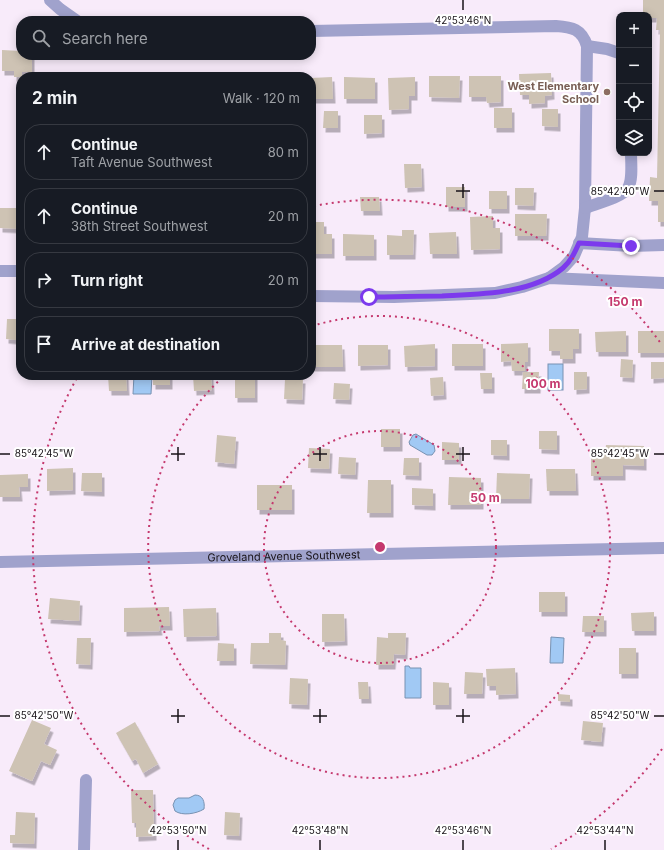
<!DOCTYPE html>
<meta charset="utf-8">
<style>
:root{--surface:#171b24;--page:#242831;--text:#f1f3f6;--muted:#9ea1a6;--line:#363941}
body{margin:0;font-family:Inter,sans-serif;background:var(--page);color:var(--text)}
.controls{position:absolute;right:12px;top:12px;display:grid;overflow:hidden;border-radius:8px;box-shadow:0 2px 10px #0003}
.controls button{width:36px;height:36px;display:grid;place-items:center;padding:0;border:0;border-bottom:1px solid var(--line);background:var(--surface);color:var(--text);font:20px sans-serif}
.stop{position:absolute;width:12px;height:12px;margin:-9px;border:3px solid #7c3aed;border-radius:50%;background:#fff}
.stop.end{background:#7c3aed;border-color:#fff;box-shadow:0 1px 4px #0008}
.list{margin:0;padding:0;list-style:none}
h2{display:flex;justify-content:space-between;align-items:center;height:52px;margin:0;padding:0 16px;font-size:17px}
h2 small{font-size:13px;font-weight:400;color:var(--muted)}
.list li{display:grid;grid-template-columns:26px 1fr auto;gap:12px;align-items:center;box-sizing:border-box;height:56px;margin:0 8px 8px;padding:0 8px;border:1px solid var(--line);border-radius:16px}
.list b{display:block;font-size:15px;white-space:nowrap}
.list p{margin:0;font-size:13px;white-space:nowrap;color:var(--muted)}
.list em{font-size:13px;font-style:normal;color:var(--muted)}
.icon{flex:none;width:22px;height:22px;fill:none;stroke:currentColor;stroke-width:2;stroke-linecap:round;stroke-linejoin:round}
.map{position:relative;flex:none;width:664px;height:850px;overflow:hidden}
.search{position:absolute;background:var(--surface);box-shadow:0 2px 10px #0003;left:16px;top:16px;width:300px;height:44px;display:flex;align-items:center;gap:10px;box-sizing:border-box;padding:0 14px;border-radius:16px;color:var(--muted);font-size:15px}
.panel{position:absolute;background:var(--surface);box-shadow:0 2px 10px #0003;left:16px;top:72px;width:300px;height:308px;border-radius:16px}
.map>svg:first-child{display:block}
.water{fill:#a1c9f4;stroke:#7892b2}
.building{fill:#cec3b4;filter:url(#shadow)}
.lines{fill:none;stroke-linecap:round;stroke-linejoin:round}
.minor{stroke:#a0a2cc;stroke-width:12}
.route{stroke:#7c3aed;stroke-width:5}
.ticks{fill:none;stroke:#181318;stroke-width:1.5}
.ring{fill:none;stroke:#c5396e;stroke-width:2;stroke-dasharray:2 4}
.education-dot{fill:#8d6e63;stroke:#fff;stroke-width:1.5}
.labels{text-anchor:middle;stroke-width:4;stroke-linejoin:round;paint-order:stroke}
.education-label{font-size:11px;font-weight:bold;fill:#785e54;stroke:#fff;text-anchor:end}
.street-label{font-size:11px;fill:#181318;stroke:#fff}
.ticks-label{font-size:10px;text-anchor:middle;fill:#181318;stroke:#fff;stroke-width:4;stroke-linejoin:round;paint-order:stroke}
.centre{fill:#c5396e;stroke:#fff;stroke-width:2}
.ring-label{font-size:12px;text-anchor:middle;font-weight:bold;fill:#c5396e;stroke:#fff;stroke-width:4;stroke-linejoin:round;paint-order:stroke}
</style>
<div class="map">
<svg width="664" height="850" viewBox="0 0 664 850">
<defs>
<filter id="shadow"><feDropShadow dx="2.5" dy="4.5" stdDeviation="0" flood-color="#0004"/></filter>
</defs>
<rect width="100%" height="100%" fill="#f8ebfa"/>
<g class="water">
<rect x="548" y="364" width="15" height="26"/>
<path d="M134 375H152L151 394H133Z"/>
<path d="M416 434 434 445 435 451 432 455H427L410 445 409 442 413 435Z"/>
<path d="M551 637 564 638 563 663H550Z"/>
<path d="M405 666H409L410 668H421V698H405Z"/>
<path d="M195 795C203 795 205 802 204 809 196 814 182 816 175 811L173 805 175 800 178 798H189Z"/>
</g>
<g class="building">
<path d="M643 0H664V222H658V201H649L650 177 657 178 660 30H656L657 18H649V15H643Z"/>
<path d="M2 50 21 51V55H32V72H22V77H14V71H2Z"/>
<path d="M48 73 78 74V77H48Z"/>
<path d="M551 73 552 95 545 96V103L529 104V95H520L519 74Z"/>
<path d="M429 76H460L459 98 429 97Z"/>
<path d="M469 76H501V102L487 103 486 97H469Z"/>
<path d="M332 77 333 99H311V78Z"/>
<path d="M344 77 375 78V99H344Z"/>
<path d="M415 77V96H409V109L389 110 388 78Z"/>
<rect x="494" y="108" width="18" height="20"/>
<path d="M542 109H558V127L542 126Z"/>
<path d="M324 111H338V128H323Z"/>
<path d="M364 115H382V133L364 134Z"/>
<path d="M404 164H421L422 187 405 188Z"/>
<rect x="446" y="187" width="19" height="20"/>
<path d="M515 188H534L533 206 515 205Z"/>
<rect x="489" y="191" width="18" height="18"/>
<path d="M360 197H379L380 211H361Z"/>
<path d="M0 208H21V229L0 228Z"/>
<path d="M515 214H547L546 236H515Z"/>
<path d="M493 216V228H500V249L471 250 470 217Z"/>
<path d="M311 222H324V234H332V254H311Z"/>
<path d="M402 230H414L413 255H387V235L402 236Z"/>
<path d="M456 232 457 254H430L429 233Z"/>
<path d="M343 234 374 235V256H343Z"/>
<path d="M7 319H21V348H16V340L6 339Z"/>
<path d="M549 329H579V349H573V359H560V351H549Z"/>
<path d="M626 331V352H596L595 332Z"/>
<rect x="638" y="331" width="26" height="22"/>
<path d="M528 343V362H525V371H512L511 361 501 362V344Z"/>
<path d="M435 344V366L405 367 404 346Z"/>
<rect x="452" y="344" width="31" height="22"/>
<path d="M311 345H342L343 367H311Z"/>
<path d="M358 345H388V365L358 366Z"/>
<path d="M621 359 633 360 632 378 620 377Z"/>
<path d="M651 362H664V378L651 379Z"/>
<path d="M523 372H539L538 389H522Z"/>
<path d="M574 372H587V389L574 390Z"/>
<path d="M480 373H492V389H481Z"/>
<path d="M108 375H126L127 391H109Z"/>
<rect x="153" y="375" width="17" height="10"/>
<path d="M193 375H211L212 390 194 391Z"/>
<rect x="235" y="375" width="20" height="23"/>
<path d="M443 377 444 395 431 396 430 378Z"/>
<path d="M285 379H303L302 400 284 399Z"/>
<path d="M334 383 350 384 349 400 333 399Z"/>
<rect x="381" y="429" width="19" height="18"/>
<path d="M539 431H557V450L539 449Z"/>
<path d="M217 435 236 437 234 464 215 462Z"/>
<path d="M491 440H507V456L491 455Z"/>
<path d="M442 442 459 443V460H442Z"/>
<path d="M606 445 644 446V466L623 465V476H591V453H605Z"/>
<path d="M309 448 330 449 329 469 308 468Z"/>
<path d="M339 457 356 458 355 475 338 474Z"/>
<path d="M404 458H419V476L403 475Z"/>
<path d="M73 468V490L47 491V469Z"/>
<path d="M546 469H575L576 491H547Z"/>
<path d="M82 473H102V492L81 491Z"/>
<path d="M497 473 530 474 529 499H496Z"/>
<path d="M28 474V487H19L20 497H0V475Z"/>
<path d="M449 477 481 478V505H448Z"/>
<path d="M368 480H391V513H367Z"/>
<rect x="257" y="485" width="35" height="25"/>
<path d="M412 488 433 489V506L412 505Z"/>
<rect x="539" y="592" width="26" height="20"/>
<path d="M50 598 80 601 79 621 48 619Z"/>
<path d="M169 607 170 626H159L160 631 124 632V608Z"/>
<path d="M216 608 217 636 184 637 183 609Z"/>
<path d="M654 612V631H632L631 613Z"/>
<path d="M322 614H344L345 641 322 642Z"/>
<path d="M583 616H604V632H582Z"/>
<path d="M269 633H281V640L286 641 285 665 250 664 251 643H269Z"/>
<path d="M388 633H406L405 655 394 654 393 665H376L377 637 388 638Z"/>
<path d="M77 638H91L90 665 76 664Z"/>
<path d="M218 643 234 644V661H217Z"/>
<rect x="619" y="648" width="17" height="26"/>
<path d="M515 668 516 694 496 695V686H487L486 669Z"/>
<path d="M465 672 483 673 482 694H464Z"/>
<path d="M290 678 308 679 307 705 289 704Z"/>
<path d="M358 682H368L369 699H359Z"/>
<path d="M433 682 449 683V705H433Z"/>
<path d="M558 694 570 695V702L558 701Z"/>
<path d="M32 720 51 728 44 744 57 750 50 765 41 761 32 781 9 771Z"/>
<path d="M583 721 603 723 601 742 581 740Z"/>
<path d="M135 722 158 764 143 773 136 759 132 761 116 733Z"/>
<path d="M131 790H153L154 836 136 837V823H132Z"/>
<path d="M16 812 35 813 34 844 10 843V835H15Z"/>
<path d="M225 812 240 813 239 836 224 835Z"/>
</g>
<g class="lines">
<g class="minor">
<path d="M50 0 60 9 77 21"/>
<path d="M311 31 556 26C572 27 582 29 587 46L585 208 582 237 574 256 564 267 549 278"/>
<path d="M587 46 607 49 619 53"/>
<path d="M585 208C595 204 623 197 628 188 633 180 631 162 631 153"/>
<path d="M579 243 631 246 664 245"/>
<path d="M0 271H21"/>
<path d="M311 296 394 297 495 293 522 287 549 278 664 283"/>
<path id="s1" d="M0 562 664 548"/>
<path d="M84 850 86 780"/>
</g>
</g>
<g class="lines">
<path class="route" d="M369 297C393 297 418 296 442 296 481 294 532 294 563 268 571 261 575 252 579 243L631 246"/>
</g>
<path class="ticks" d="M463 0V10M463 184V198M456 191H470M654 191H664M178 447V461M320 447V461M463 447V461M0 454H10M171 454H185M313 454H327M456 454H470M654 454H664M178 709V723M320 709V723M463 709V723M0 716H10M171 716H185M313 716H327M456 716H470M654 716H664M178 840V850M320 840V850M463 840V850M605 840V850"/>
<g class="ring">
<circle cx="380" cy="547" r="116"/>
<path d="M312 326A231 231 0 1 1 225 375"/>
<path d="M662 749A347 347 0 0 1 551 849M209 849A347 347 0 0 1 78 376M314 206A347 347 0 0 1 662 345"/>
</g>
<circle class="education-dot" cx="607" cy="92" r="4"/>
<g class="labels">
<g class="education-label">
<text x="599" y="90">West Elementary<tspan x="599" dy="13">School</tspan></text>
</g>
<g class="street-label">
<text dy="4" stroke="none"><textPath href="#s1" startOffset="284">Groveland Avenue Southwest</textPath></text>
</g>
</g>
<g class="ticks-label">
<text x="463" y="24">42°53'46"N</text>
<text x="620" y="195">85°42'40"W</text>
<text x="620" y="457">85°42'45"W</text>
<text x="44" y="457">85°42'45"W</text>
<text x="620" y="719">85°42'50"W</text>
<text x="44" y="719">85°42'50"W</text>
<text x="178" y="834">42°53'50"N</text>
<text x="320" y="834">42°53'48"N</text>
<text x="463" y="834">42°53'46"N</text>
<text x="605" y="834">42°53'44"N</text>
</g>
<circle cx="380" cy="547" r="6" class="centre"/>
<g class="ring-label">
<text x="625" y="306">150 m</text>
<text x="543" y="388">100 m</text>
<text x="485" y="502">50 m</text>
</g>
</svg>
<div class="controls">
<button>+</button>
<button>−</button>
<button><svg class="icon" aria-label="locate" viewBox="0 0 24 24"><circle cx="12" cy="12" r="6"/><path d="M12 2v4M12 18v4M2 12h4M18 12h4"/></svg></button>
<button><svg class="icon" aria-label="layers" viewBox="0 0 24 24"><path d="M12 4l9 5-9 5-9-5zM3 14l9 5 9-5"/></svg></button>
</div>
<div class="stop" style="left:369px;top:297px"></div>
<div class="stop end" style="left:631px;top:246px"></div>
<div class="search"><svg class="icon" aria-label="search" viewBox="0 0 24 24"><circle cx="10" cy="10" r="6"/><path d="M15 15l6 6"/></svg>Search here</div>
<section class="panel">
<h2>2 min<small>Walk · 120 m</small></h2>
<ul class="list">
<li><svg class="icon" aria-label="ahead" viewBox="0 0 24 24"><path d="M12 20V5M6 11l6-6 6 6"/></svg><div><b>Continue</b><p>Taft Avenue Southwest</p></div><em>80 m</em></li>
<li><svg class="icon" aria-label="ahead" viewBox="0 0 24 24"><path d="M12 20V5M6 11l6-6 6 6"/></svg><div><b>Continue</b><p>38th Street Southwest</p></div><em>20 m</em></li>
<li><svg class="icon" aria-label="right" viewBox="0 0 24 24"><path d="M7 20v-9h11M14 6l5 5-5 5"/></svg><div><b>Turn right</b></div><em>20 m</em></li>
<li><svg class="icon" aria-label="arrive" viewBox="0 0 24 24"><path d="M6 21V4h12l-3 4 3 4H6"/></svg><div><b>Arrive at destination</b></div></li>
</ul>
</section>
</div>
